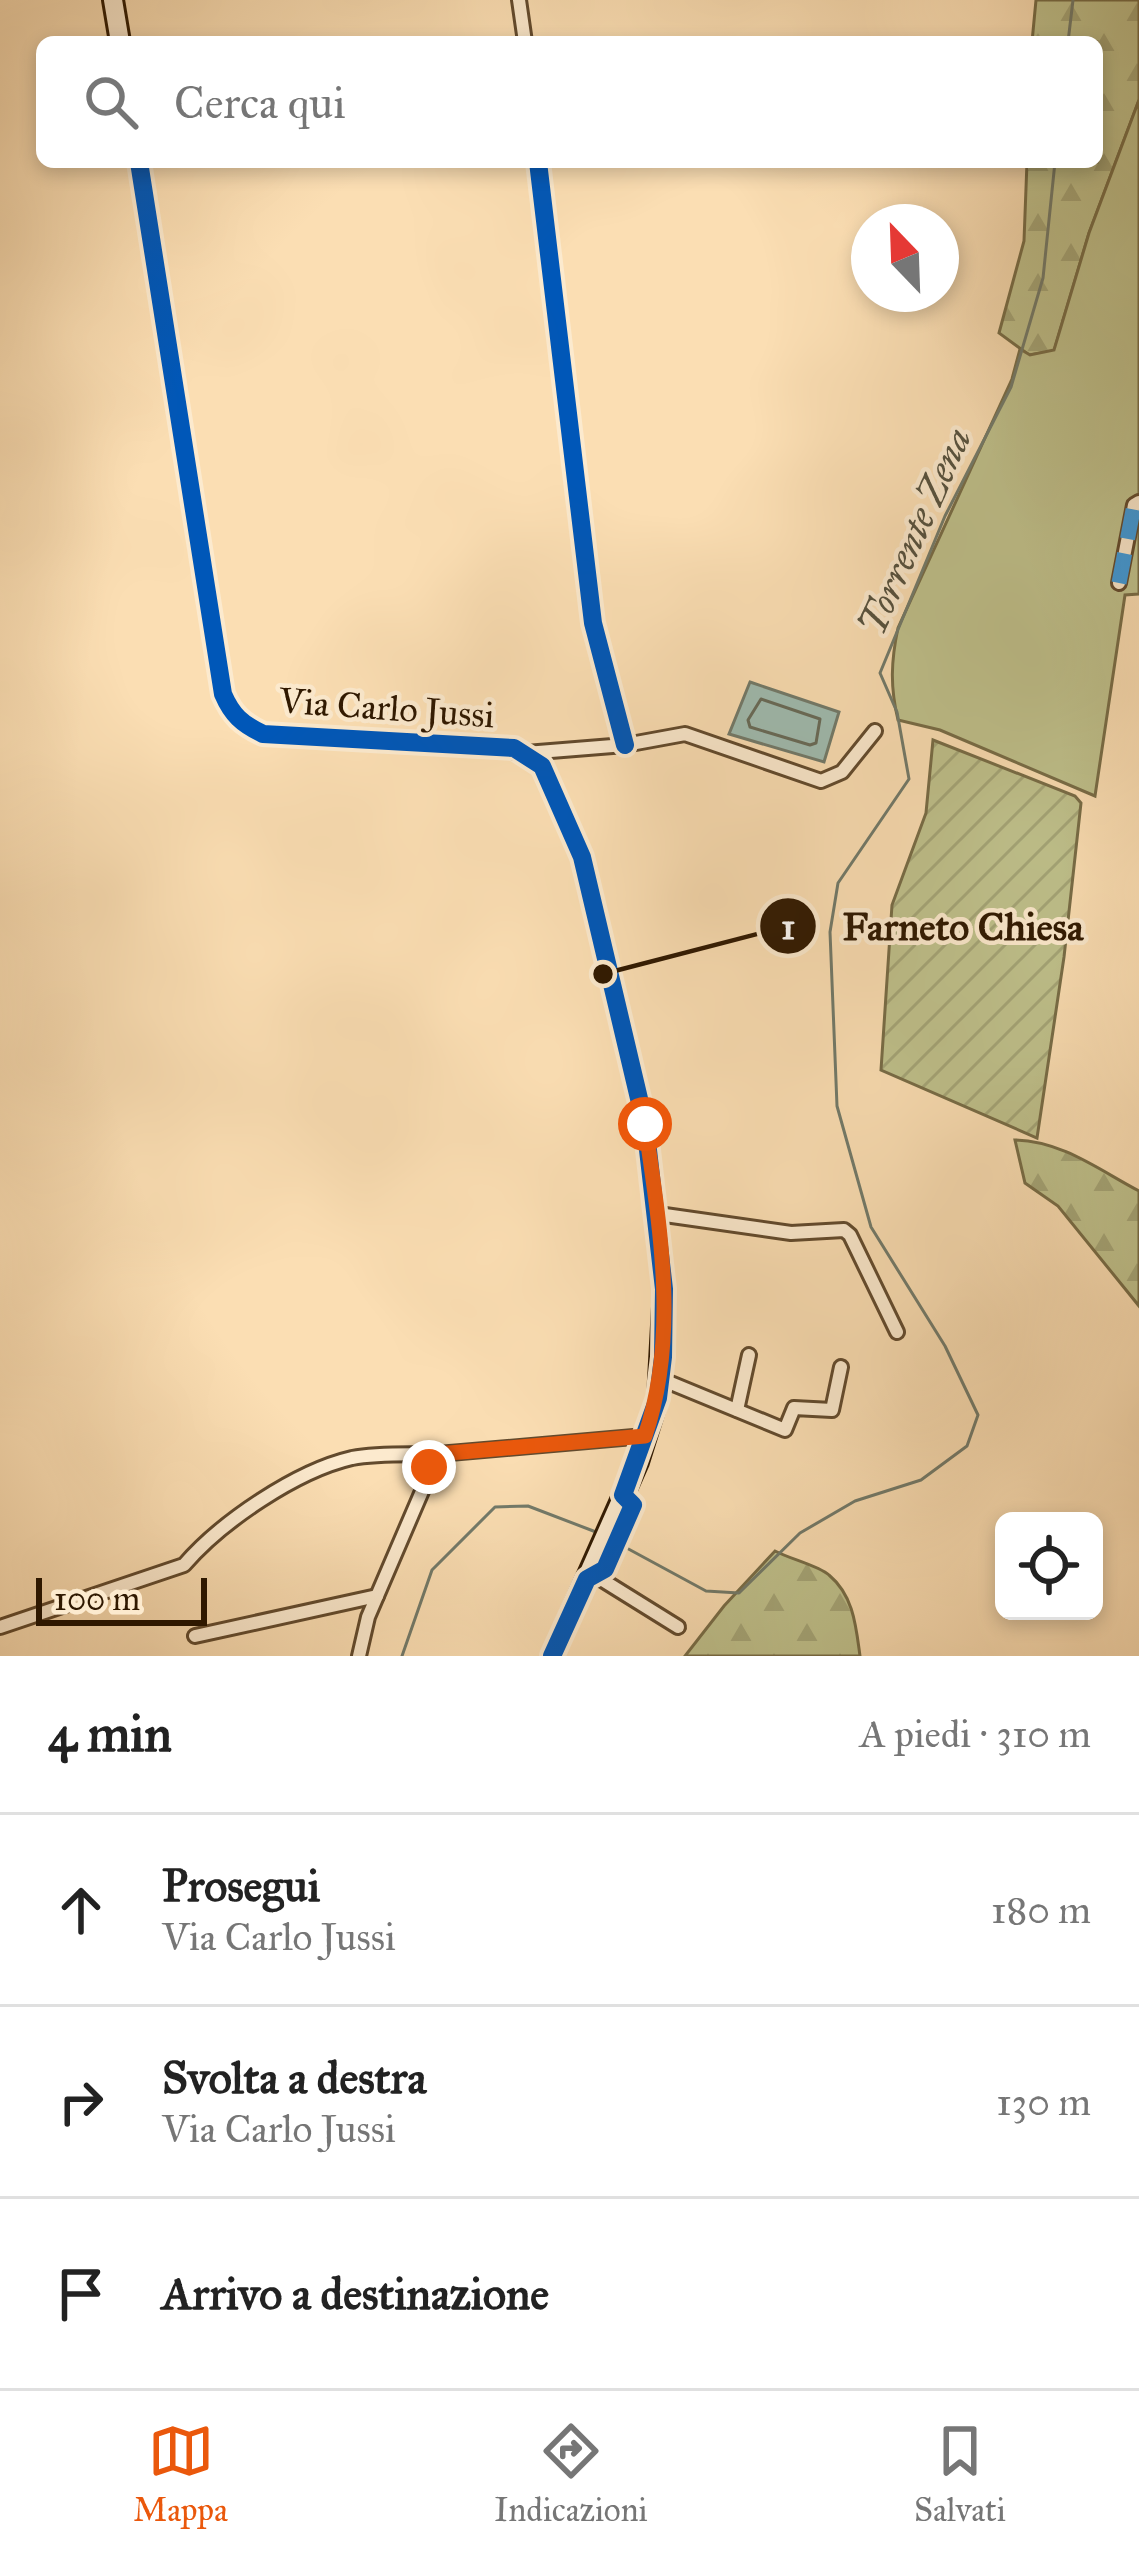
<!DOCTYPE html>
<html lang="it">
<meta charset="utf-8">
<style>
:root{--surface:#fff;--page:#f2f2f2;--text:#222;--muted:#767676;--line:#e0e0e0;--accent:#ea580c}
body{margin:0;font-family:"IM FELL Great Primer",serif;background:var(--page);color:var(--text)}
.controls{position:absolute;right:36px;bottom:36px;display:grid;overflow:hidden;border-radius:18px;box-shadow:0 6px 18px #0003}
.controls button{width:108px;height:108px;display:grid;place-items:center;padding:0;border:0;border-bottom:3px solid var(--line);background:var(--surface);color:var(--text);font:60px sans-serif}
.compass{position:absolute;left:851px;top:204px;width:108px;height:108px;border-radius:50%;background:var(--surface);box-shadow:0 6px 18px #0003;rotate:337deg}
.scale{position:absolute;left:36px;bottom:30px;width:171px;box-sizing:border-box;padding-left:12px;border:6px solid #2f1800;border-top:0;font-size:33px;line-height:42px;white-space:nowrap;color:#2f1800;-webkit-text-stroke:9px #fceace;paint-order:stroke}
.stop{position:absolute;width:36px;height:36px;margin:-27px;border:9px solid #ea580c;border-radius:50%;background:#fff}
.stop.end{background:#ea580c;border-color:#fff;box-shadow:0 3px 12px #0008}
.list{margin:0;padding:0;list-style:none}
h2{display:flex;justify-content:space-between;align-items:center;height:156px;margin:0;padding:0 48px;font-size:51px}
h2 small{font-size:39px;font-weight:400;color:var(--muted)}
.list li{display:grid;grid-template-columns:78px 1fr auto;gap:36px;align-items:center;box-sizing:border-box;height:192px;padding:0 48px;border-top:3px solid var(--line)}
.list b{display:block;font-size:45px;white-space:nowrap}
.list p{margin:0;font-size:39px;white-space:nowrap;color:var(--muted)}
.list em{font-size:39px;font-style:normal;color:var(--muted)}
.icon{flex:none;width:66px;height:66px;fill:none;stroke:currentColor;stroke-width:2;stroke-linecap:round;stroke-linejoin:round}
.map{position:relative;flex:none;width:1139px;height:1656px;overflow:hidden}
.search{position:absolute;background:var(--surface);box-shadow:0 6px 18px #0003;left:36px;right:36px;top:36px;height:132px;display:flex;align-items:center;gap:30px;box-sizing:border-box;padding:0 42px;border-radius:18px;color:var(--muted);font-size:45px}
.sheet{height:732px;background:var(--surface)}
nav{display:flex;justify-content:space-around;align-items:center;box-sizing:border-box;height:168px;border-top:3px solid var(--line);background:var(--surface);font-size:33px;color:var(--muted)}
nav a{display:grid;justify-items:center;gap:6px}
nav .on{color:var(--accent)}
.map>svg:first-child{display:block}
.forest{fill:url(#forest-firs);stroke:#776c46;stroke-width:3}
.park{fill:#bfc18c;stroke:#776c46;stroke-width:3}
.garden{fill:url(#garden-furrows);stroke:#776c46;stroke-width:3}
.water{fill:#9fbcb1;stroke:#727a6a;stroke-width:3}
.lines{fill:none;stroke-linecap:round;stroke-linejoin:round}
.shore{stroke:#676a58;stroke-width:3}
.stream{stroke:#727a6a;stroke-width:3}
.street-casing{stroke:#624a2d;stroke-width:18}
.secondary-casing{stroke:#2f1800;stroke-width:24}
.street{stroke:#fceace;stroke-width:12}
.secondary{stroke:#fceace;stroke-width:18}
.quiet{stroke:#3d9adc;stroke-width:15;stroke-dasharray:30 15;stroke-linecap:butt}
.cycleway-casing{stroke:#fceace;stroke-width:26}
.cycleway{stroke:#0057b8;stroke-width:18}
.route{stroke:#ea580c;stroke-width:15}
.labels{text-anchor:middle;stroke-width:9;stroke-linejoin:round;paint-order:stroke}
.street-label{font-size:36px;fill:#2f1800;stroke:#fceace}
.water-label{font-size:39px;font-style:italic;fill:#56513e;stroke:#fceace}
.leader{fill:none;stroke:#2f1800;stroke-width:4.5}
.callout-dot{fill:#2f1800;stroke:#fceace;stroke-width:4.5}
.mark-label{font-size:36px;text-anchor:middle;font-weight:bold;fill:#fff}
.callout-label{font-size:39px;text-anchor:middle;font-weight:bold;fill:#2f1800;stroke:#fceace;stroke-width:9;stroke-linejoin:round;paint-order:stroke}
</style>
<div class="map">
<svg width="1139" height="1656" viewBox="0 0 1139 1656">
<defs>
<pattern id="forest-firs" width="22" height="20" patternUnits="userSpaceOnUse" patternTransform="scale(3)"><rect width="22" height="20" fill="#bfc18c"/><path d="M5 1l3.5 6h-7zM16 11l3.5 6h-7z" fill="#a4a577"/></pattern>
<pattern id="garden-furrows" width="10" height="10" patternUnits="userSpaceOnUse" patternTransform="scale(3)"><rect width="10" height="10" fill="#bfc18c"/><path d="M-1 1l2-2M0 10L10 0M9 11l2-2" fill="none" stroke="#a4a577"/></pattern>
</defs>
<rect width="100%" height="100%" fill="#fbdeb3"/>
<filter id="stains"><feTurbulence type="fractalNoise" baseFrequency=".00167" numOctaves="4"/><feColorMatrix values="0 0 0 0 .2 0 0 0 0 .09 0 0 0 0 .02 0 0 0 .5 -.17"/></filter>
<radialGradient id="worn" r=".72"><stop offset=".6" stop-color="#630" stop-opacity="0"/><stop offset="1" stop-color="#630" stop-opacity=".3"/></radialGradient>
<g class="forest">
<path d="M1036 0H1139V100L1089 233 1054 351 1029 355 999 333 1024 241 1027 162H1097V42H1032Z"/>
<path d="M1015 1140C1062 1141 1099 1170 1139 1191V1306L1058 1206 1025 1183Z"/>
<path d="M775 1551C790 1559 819 1566 829 1575 854 1596 856 1627 860 1656H685L724 1606Z"/>
</g>
<path class="park" d="M1139 100V594L1125 595 1095 796 940 730 898 720C890 687 891 661 898 628L1012 379 1020 349 1030 355 1054 350 1089 233Z"/>
<path class="garden" d="M933 740 1075 796 1081 803 1064 957 1037 1138 881 1070 892 905 926 813Z"/>
<path class="water" d="M750 682 839 712 824 762 729 734Z"/>
<g class="lines">
<path class="shore" d="M761 699 820 719 816 743 810 745 750 727 748 720Z"/>
<g class="stream">
<path d="M1068 42 1073 0"/>
<path d="M610 1539 706 1591 739 1593 800 1533 855 1501 921 1480 967 1446 978 1415 945 1346 871 1227 837 1106 830 932 838 883 909 779 897 712 880 673 945 516 1011 387 1043 278 1055 162"/>
<path d="M402 1656 432 1570 495 1507 528 1506 596 1532"/>
</g>
<defs>
<g id="street">
<path d="M519 0 525 42"/>
<path d="M538 162 593 623 625 745"/>
<path d="M1119 583 1134 505 1139 502"/>
<path d="M526 753 625 745 685 734 821 781 842 772 875 731"/>
<path d="M658 1214 791 1233 844 1230 850 1235 897 1332"/>
<path d="M661 1379 785 1430 794 1408 832 1410 841 1367"/>
<path d="M737 1410 749 1355"/>
<path d="M596 1576 678 1627"/>
<path d="M0 1627 184 1565C221 1522 296 1471 352 1458 379 1453 410 1455 438 1454"/>
<path d="M195 1636 377 1596"/>
<path d="M359 1656 368 1617 438 1454 645 1436"/>
</g>
<g id="secondary">
<path d="M113 0 120 42"/>
<path d="M139 162 223 694C232 715 242 724 263 734L514 748 542 766 582 857 645 1124 664 1289 658 1398 638 1462 552 1656"/>
</g>
</defs>
<use href="#street" class="street-casing"/>
<use href="#secondary" class="secondary-casing"/>
<use href="#street" class="street"/>
<use href="#secondary" class="secondary"/>
<path class="quiet" d="M1119 583 1134 505 1139 502"/>
<defs>
<g id="cycleway">
<path d="M139 162 223 694C232 715 242 724 263 734L514 748 542 766 582 857 645 1124 664 1289 663 1357 658 1398 623 1495 633 1505 605 1569 587 1579 552 1656"/>
<path d="M538 162 593 623 625 745"/>
</g>
</defs>
<use href="#cycleway" class="cycleway-casing"/>
<use href="#cycleway" class="cycleway"/>
</g>
<g class="lines">
<path class="route" d="M429 1467 438 1454 645 1436C679 1335 660 1228 645 1124"/>
</g>
<g class="labels">
<g class="street-label">
<text transform="translate(387 707) rotate(4)" y="13">Via Carlo Jussi</text>
</g>
<g class="water-label">
<text transform="translate(914 531) rotate(-66)" y="14">Torrente Zena</text>
</g>
</g>
<path class="leader" d="M603 974L788 926"/>
<g class="callout-dot">
<circle cx="603" cy="974" r="12"/>
<circle cx="788" cy="926" r="30"/>
</g>
<g class="mark-label">
<text x="788" y="939">1</text>
</g>
<g class="callout-label">
<text x="963" y="940">Farneto Chiesa</text>
</g>
<rect width="100%" height="100%" filter="url(#stains)"/>
<rect width="100%" height="100%" fill="url(#worn)"/>
</svg>
<div class="controls">
<button><svg class="icon" aria-label="locate" viewBox="0 0 24 24"><circle cx="12" cy="12" r="6"/><path d="M12 2v4M12 18v4M2 12h4M18 12h4"/></svg></button>
</div>
<svg class="compass" viewBox="-18 -18 36 36"><path d="M0-13l5 13h-10z" fill="#e53935"/><path d="M0 13l5-13h-10z" fill="#767676"/></svg>
<div class="scale">100 m</div>
<div class="stop" style="left:645px;top:1124px"></div>
<div class="stop end" style="left:429px;top:1467px"></div>
<div class="search"><svg class="icon" aria-label="search" viewBox="0 0 24 24"><circle cx="10" cy="10" r="6"/><path d="M15 15l6 6"/></svg>Cerca qui</div>
</div>
<section class="sheet">
<h2>4 min<small>A piedi · 310 m</small></h2>
<ul class="list">
<li><svg class="icon" aria-label="ahead" viewBox="0 0 24 24"><path d="M12 20V5M6 11l6-6 6 6"/></svg><div><b>Prosegui</b><p>Via Carlo Jussi</p></div><em>180 m</em></li>
<li><svg class="icon" aria-label="right" viewBox="0 0 24 24"><path d="M7 20v-9h11M14 6l5 5-5 5"/></svg><div><b>Svolta a destra</b><p>Via Carlo Jussi</p></div><em>130 m</em></li>
<li><svg class="icon" aria-label="arrive" viewBox="0 0 24 24"><path d="M6 21V4h12l-3 4 3 4H6"/></svg><div><b>Arrivo a destinazione</b></div></li>
</ul>
</section>
<nav>
<a class="on"><svg class="icon" aria-label="map" viewBox="0 0 24 24"><path d="M3 6l6-2 6 2 6-2v14l-6 2-6-2-6 2zM9 4v14M15 6v14"/></svg>Mappa</a>
<a><svg class="icon" aria-label="directions" viewBox="0 0 24 24"><path d="M12 3l9 9-9 9-9-9zM9 14v-3h6M13 9l2 2-2 2"/></svg>Indicazioni</a>
<a><svg class="icon" aria-label="saved" viewBox="0 0 24 24"><path d="M7 4h10v16l-5-4-5 4z"/></svg>Salvati</a>
</nav>
